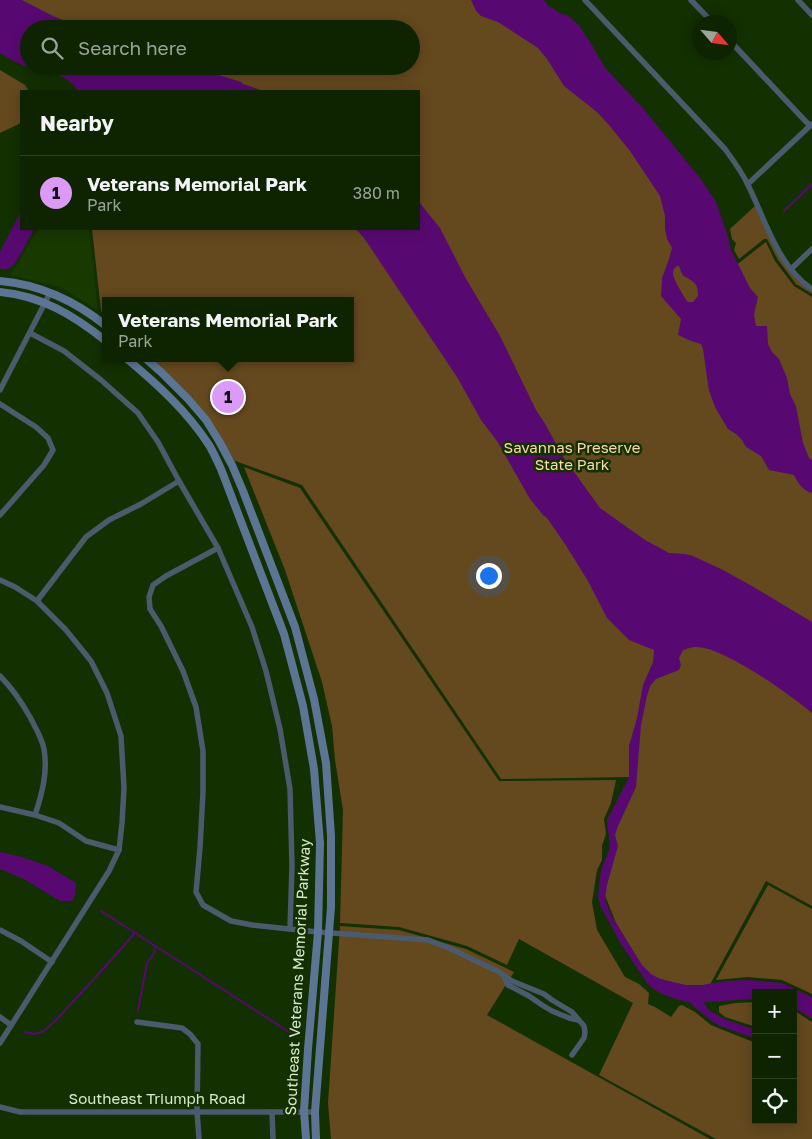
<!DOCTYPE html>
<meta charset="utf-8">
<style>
:root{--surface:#0e2400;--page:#1c300f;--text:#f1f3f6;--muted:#9ba499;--line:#2e4122;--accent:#da9af6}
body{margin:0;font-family:"Golos Text",sans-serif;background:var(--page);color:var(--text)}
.controls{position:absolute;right:15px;bottom:15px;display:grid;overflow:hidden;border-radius:0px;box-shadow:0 2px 12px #0003}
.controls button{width:45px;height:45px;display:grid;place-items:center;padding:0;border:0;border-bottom:1px solid var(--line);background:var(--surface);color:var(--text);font:25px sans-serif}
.compass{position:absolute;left:692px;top:15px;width:45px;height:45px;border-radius:50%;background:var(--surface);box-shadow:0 2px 12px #0003;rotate:118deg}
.you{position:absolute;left:488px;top:575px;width:18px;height:18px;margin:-12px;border:4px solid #fff;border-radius:50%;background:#1a73e8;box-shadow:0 0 0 8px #1a73e833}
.badge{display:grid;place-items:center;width:32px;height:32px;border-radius:50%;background:var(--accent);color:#111;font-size:16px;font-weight:700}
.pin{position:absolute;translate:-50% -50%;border:2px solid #fff;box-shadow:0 1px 5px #0006}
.popup{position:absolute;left:102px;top:297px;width:252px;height:65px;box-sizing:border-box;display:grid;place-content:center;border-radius:0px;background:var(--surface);filter:drop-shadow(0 1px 4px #0005);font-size:16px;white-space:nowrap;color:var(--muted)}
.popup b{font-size:19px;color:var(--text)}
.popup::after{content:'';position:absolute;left:50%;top:100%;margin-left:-10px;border:10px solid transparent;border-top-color:var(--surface)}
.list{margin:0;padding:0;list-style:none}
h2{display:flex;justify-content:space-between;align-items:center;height:65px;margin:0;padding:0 20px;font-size:21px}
h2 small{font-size:16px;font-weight:400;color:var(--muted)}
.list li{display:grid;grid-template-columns:32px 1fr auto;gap:15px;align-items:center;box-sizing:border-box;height:75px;padding:0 20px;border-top:1px solid var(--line)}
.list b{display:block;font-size:19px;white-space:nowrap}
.list p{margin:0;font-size:16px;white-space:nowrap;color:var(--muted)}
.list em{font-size:16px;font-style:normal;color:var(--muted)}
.icon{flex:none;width:28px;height:28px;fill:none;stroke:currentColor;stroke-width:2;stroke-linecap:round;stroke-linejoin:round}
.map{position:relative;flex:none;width:812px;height:1139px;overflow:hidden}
.search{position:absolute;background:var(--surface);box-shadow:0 2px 12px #0003;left:20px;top:20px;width:400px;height:55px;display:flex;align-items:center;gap:12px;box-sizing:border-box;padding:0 18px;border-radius:28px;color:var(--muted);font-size:19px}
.panel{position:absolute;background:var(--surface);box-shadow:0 2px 12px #0003;left:20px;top:90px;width:400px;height:140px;border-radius:0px}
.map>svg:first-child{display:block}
.built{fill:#183900}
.green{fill:#64481e}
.water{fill:#580971;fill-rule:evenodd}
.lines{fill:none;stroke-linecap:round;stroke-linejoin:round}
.stream{stroke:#580971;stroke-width:2}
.minor{stroke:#4b5a6d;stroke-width:5.5}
.secondary{stroke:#5d7594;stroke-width:8}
.labels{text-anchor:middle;stroke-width:5;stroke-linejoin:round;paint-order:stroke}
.park-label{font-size:15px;fill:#fed9a7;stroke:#133000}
.street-label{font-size:15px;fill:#d7eace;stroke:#133000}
</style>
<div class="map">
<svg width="812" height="1139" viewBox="0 0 812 1139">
<rect width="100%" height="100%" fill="#133000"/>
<path class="built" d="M38 229H89L98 310 60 287 10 275 12 271 17 265Z"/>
<g class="green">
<path d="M0 0H514L726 273 766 242 775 261 794 286 812 297V906L766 881 706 992 647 975 616 923 602 888 616 822 632 777 501 779 302 485 238 462 237 461H235L210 422 149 358H350V301H106L105 315 101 311 92 229H419V91H78L75 66H411V29H29Z"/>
<path d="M0 70 25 85 29 91H21V123L0 133Z"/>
<path d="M755 206C769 237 782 273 812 292V294L796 284 778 260 767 239H764L739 259 734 250 736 243 732 239 730 229Z"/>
<path d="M244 467 300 488 499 781 616 780 611 803 604 819 606 834 602 846V860L597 870 592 902 597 930 625 977 639 984 649 993 648 1004 655 1007 671 1017 679 1006 682 1005 695 1012 711 1025 718 1028 756 1043V1120H793V1043L796 1038 793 1035V1011L798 1013 812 1022V1139H716L599 1075 633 1003 519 939 507 965 467 946 399 927 340 923 343 810 335 760 332 726 322 682 285 570Z"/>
<path d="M768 885 812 909V994L782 980 748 977 716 980Z"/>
<path d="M340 926 399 930 466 949 514 972 487 1015 710 1139H331L328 1103Z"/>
<path d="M756 1002V1027L725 1017 719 1012V1006L736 1003Z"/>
</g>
<g class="water">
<path d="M0 0H22L53 16 86 29H29V66H190L241 82 243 84 264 91H78C69 74 46 72 29 67 19 64 9 59 0 53Z"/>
<path d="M471 0H544L549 6 561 14 567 15 578 24 592 45 605 68 642 107 700 178 716 202 727 233 731 250 750 288 758 297 754 315 756 326H767L768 344 772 352 779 359 787 378 790 394 796 406 803 443 809 458 812 460V493C803 491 798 483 794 475L769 470 761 456 746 447 742 440 736 434 728 429 716 409 709 391 703 349 701 344 691 341 678 335 681 319 661 296 662 278 669 259 672 248 667 239 665 229V216L660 196 630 151 609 125 597 112 564 86 547 59 538 48 498 22 481 16 476 11ZM677 266H679C680 269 681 272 682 274 684 277 686 277 689 279 697 283 698 288 698 296L693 302H688C685 299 672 277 673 273 673 269 675 268 677 266Z"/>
<path d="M419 202 440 228 465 277 500 336 536 410 544 422 564 458 600 508 645 540 669 553 685 554 693 556 721 569 752 586 812 622V713C791 695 721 645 695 647 691 647 687 649 683 650L679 658 681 665 679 670 656 679 650 686 647 696 641 725 636 787 618 826 615 835 618 846 607 885 605 900 611 915 642 965 651 974 660 979 686 985H702L726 981 749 980 782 983 812 997V1019L800 1011 793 1008V993H756V999C739 999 722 1002 705 1002L704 1003 709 1010 724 1019 756 1030V1039L720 1026 713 1022 693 1006 692 1003C678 1000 650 993 644 978L621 944 600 905 598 897 601 870 610 848 607 820 629 777V746L637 718 643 685 653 662 654 650 629 640 607 618 588 581 565 544 547 518 543 515 530 499 497 441 481 420 457 377 364 238 356 229H419Z"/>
<path d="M21 211V229H34C29 238 18 262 11 267 7 270 4 270 0 268V252Z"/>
<path d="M0 852 22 857 48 866 76 883 75 895 72 901H60L24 879 0 869Z"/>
</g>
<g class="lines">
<g class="stream">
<path d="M784 211 812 184"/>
<path d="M101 911 297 1037"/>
<path d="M138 1011 147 963 153 955 156 947"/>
<path d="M24 1032 35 1034 44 1031 56 1020 104 968 134 934"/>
</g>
<g class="minor">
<path d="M585 0 725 149C733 160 742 172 748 185 765 219 778 267 812 289"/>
<path d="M691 0 712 22"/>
<path d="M798 0 812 15"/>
<path d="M730 41 810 126"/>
<path d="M748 184 812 124"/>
<path d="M791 269 812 249"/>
<path d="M30 333 64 351 101 380 138 413 158 442 179 481 218 548 252 627 266 671 280 729 290 789 292 866 290 929"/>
<path d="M0 390 50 293"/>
<path d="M0 404 36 427 48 438 53 450 44 465 0 515"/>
<path d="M218 548 166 576 153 585 149 597 150 609 161 626 183 671 196 707 203 751V792L200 848 196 892 203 905 231 921 252 925 318 932 428 940 449 948 499 972 512 981 544 994 552 1000 572 1012 584 1026 585 1032 584 1038 572 1055"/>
<path d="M0 580 15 587 37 601 66 630 91 661 107 693 121 736 124 788 122 823 119 850 109 871 0 1043"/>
<path d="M37 601 86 537 109 520 141 504 179 481"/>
<path d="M0 676C13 689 21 701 30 717 35 727 42 738 44 749 48 772 42 794 35 815"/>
<path d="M0 807 35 815 59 823 86 841 119 850"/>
<path d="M0 930 21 941 52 962"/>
<path d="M503 975 508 985 529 996 542 1005 552 1011 569 1018 578 1020"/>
<path d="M0 1017 11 1025"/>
<path d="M137 1022 182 1028 190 1034 198 1044 197 1111 199 1139"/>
<path d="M0 1107 20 1112H315"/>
<path d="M272 1112 273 1139"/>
</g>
<g class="secondary">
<path d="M0 281C38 284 76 301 106 326"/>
<path d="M0 292C42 296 73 315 106 341"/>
<path d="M126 358C157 384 187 411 209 445 214 453 217 461 221 469L284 634 303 706 314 769 320 843 318 932 308 1049 304 1111 306 1139"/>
<path d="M145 358 161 372 188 399 206 420 219 441 232 465 243 491 295 627 314 699 326 763 331 836V907L315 1112 316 1139"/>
</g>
</g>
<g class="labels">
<g class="park-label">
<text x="572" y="453">Savannas Preserve<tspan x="572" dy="17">State Park</tspan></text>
</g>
<g class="street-label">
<text transform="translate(298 977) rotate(-87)" y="5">Southeast Veterans Memorial Parkway</text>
<text x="157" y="1104">Southeast Triumph Road</text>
</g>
</g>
</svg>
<div class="controls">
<button>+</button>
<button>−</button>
<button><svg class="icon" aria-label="locate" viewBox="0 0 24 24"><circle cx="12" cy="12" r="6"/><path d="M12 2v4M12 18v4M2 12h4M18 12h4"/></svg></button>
</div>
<svg class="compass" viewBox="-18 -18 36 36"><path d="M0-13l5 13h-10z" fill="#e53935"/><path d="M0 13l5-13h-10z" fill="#9ba499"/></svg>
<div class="you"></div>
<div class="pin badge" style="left:228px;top:397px">1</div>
<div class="popup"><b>Veterans Memorial Park</b>Park</div>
<div class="search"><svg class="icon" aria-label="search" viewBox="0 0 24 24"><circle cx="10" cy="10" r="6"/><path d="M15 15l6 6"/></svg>Search here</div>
<section class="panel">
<h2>Nearby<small></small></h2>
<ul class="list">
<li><span class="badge">1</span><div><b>Veterans Memorial Park</b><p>Park</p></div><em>380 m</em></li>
</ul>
</section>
</div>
